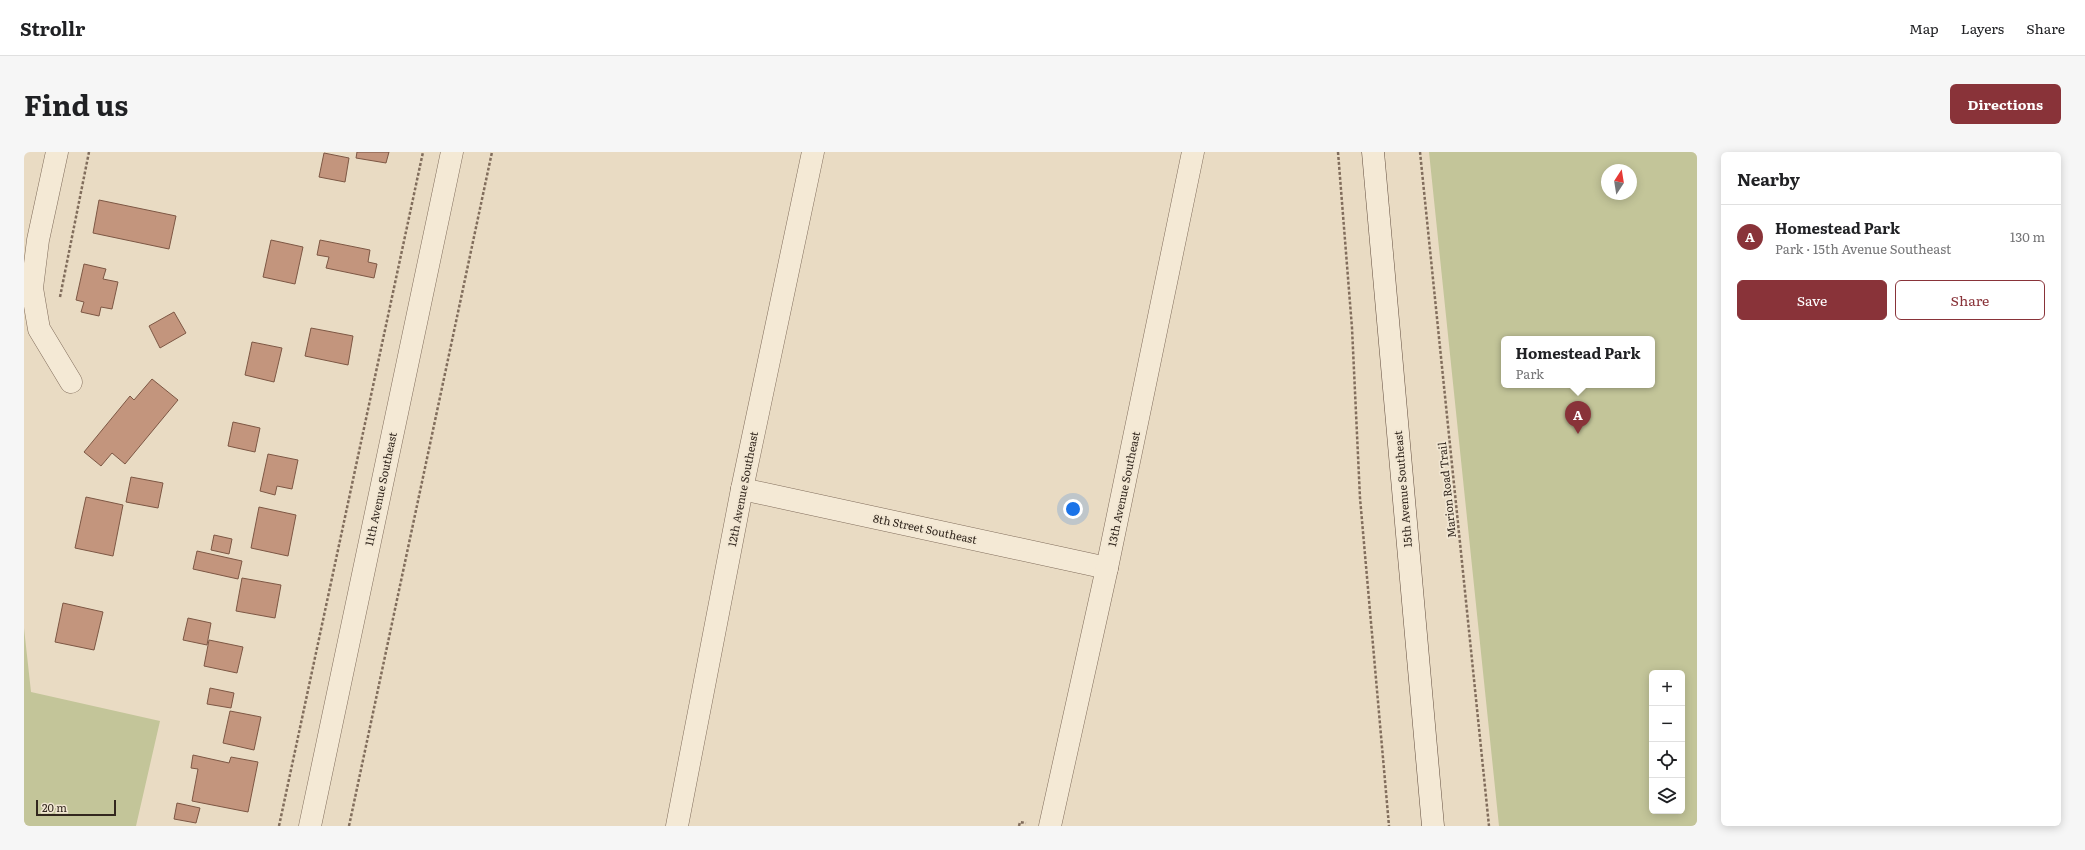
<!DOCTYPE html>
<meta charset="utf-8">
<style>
:root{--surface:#fff;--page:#f6f6f6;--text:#202124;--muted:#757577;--line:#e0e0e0;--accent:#893339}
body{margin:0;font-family:Literata,serif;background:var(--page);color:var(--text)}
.controls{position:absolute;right:12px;bottom:12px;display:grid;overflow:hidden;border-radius:6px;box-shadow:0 2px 10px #0003}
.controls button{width:36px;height:36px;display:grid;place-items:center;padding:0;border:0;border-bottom:1px solid var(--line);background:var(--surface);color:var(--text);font:20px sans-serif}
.compass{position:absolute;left:1577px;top:12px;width:36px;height:36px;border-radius:50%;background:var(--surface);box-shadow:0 2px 10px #0003;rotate:12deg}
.scale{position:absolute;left:12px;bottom:10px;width:80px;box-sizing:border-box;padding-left:4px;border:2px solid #32271e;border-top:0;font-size:11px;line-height:14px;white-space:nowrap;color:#32271e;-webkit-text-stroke:3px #f1e6d2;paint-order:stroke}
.you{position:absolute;left:1049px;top:357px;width:14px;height:14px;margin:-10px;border:3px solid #fff;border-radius:50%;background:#1a73e8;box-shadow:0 0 0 6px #1a73e833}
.badge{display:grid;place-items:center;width:26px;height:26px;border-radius:50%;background:var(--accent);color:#fff;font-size:13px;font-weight:700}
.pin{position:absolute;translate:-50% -33px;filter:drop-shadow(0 1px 2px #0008)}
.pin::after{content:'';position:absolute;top:21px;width:14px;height:12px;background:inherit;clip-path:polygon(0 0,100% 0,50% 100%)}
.popup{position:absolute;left:1477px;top:184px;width:154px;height:52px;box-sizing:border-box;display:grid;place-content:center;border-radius:6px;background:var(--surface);filter:drop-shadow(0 1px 3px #0005);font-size:13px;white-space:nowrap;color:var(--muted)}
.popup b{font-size:15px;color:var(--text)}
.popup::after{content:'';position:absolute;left:50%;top:100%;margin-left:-8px;border:8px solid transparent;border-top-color:var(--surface)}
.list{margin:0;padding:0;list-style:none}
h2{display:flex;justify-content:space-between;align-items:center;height:52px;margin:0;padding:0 16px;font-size:17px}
h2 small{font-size:13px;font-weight:400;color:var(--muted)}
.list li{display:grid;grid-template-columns:26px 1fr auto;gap:12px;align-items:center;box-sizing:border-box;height:64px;padding:0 16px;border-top:1px solid var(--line)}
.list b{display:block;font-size:15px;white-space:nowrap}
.list p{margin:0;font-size:13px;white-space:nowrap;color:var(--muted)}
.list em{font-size:13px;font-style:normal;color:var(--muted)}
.actions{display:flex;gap:8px;padding:12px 16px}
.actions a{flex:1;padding:9px 0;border:1px solid var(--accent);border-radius:6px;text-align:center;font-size:14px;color:var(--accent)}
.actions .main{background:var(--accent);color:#fff}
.icon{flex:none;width:22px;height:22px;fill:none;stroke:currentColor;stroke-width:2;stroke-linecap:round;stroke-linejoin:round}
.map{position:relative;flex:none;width:1673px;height:674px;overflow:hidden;border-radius:6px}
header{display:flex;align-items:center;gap:24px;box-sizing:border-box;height:56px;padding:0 20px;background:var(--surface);border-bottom:1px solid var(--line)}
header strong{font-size:19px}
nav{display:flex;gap:22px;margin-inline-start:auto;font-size:14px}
.intro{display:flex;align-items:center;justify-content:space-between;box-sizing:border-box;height:96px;padding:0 24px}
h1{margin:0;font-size:28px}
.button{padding:10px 18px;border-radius:6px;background:var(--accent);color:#fff;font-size:14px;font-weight:700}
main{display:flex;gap:24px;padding:0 24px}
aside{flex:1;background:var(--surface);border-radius:6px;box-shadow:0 2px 10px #0003}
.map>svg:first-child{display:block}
.green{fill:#c3c599;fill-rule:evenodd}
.building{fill:#c3957d;stroke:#7d5744}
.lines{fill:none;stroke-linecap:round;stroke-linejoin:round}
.street-casing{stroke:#816d5c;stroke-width:23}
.secondary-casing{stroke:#634e3f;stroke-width:23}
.path{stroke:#816d5c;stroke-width:2.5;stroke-dasharray:3 2;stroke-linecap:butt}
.street{stroke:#f4e9d5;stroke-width:22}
.secondary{stroke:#f4e9d5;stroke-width:22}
.labels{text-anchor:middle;stroke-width:3.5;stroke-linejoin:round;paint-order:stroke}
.street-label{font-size:11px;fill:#32271e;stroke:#f1e6d2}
</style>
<header>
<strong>Strollr</strong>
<nav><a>Map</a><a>Layers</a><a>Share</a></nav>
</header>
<div class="intro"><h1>Find us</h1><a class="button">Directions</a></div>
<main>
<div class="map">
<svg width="1673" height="674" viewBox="0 0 1673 674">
<rect width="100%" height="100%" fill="#e9dbc3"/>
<g class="green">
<path d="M1405 0H1673V674H1475ZM1583 18H1607V42H1583ZM1480 187H1628V233H1480ZM1628 521H1658V659H1628Z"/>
<path d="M0 476 7 540 136 569 112 674H0Z"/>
</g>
<g class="building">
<path d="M333 0H365L362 11 332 6Z"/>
<path d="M300 1 325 6 321 30 295 25Z"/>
<path d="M75 48 152 64 145 97 69 81Z"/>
<path d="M247 88 279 95 271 132 239 125Z"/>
<path d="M296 88 346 98 344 110 353 112 350 126 302 116 305 105 293 103Z"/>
<path d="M60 112 82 117 79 127 94 130 88 157 77 155 75 164 57 160 60 150 52 148Z"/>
<path d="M150 160 162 181 136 196 125 174Z"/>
<path d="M287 176 329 184 324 213 281 204Z"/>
<path d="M228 190 258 196 250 230 221 223Z"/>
<path d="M128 227 154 248 101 312 88 301 77 314 60 300 106 244 110 248Z"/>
<path d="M209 270 236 276 231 300 204 294Z"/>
<path d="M244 302 274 308 268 337 253 334 251 343 236 339Z"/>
<path d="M107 325 139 331 134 356 102 350Z"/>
<path d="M62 345 99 353 89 404 51 396Z"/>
<path d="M235 355 272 363 264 404 227 396Z"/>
<path d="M190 383 208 387 205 402 187 398Z"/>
<path d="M173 399 218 409 214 427 169 417Z"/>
<path d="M218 426 257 433 251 466 212 459Z"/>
<path d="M39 451 79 460 70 498 31 490Z"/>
<path d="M164 466 187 471 183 493 159 488Z"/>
<path d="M185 488 219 495 213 521 180 514Z"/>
<path d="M186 536 210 541 207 556 183 552Z"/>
<path d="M206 559 237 565 230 598 199 591Z"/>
<path d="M169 603 205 611 207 605 234 610 224 660 168 649 174 617 167 616Z"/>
<path d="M153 651 176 656 172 671 150 667Z"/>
</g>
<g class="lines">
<defs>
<g id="street">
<path d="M33 0 14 88 8 136 15 177 47 230"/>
<path d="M718 337 1083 416"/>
<path d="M286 674 428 0"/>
<path d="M653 674 718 337 789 0"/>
<path d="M1026 674 1083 416 1169 0"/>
</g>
<path id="secondary" d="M1349 0 1409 674"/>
</defs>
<use href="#street" class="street-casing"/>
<use href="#secondary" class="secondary-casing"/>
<g class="path">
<path d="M1314 0 1328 176 1336 346 1365 674"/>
<path d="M1396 0 1465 674"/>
<path d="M36 145 65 0"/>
<path d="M255 674 399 0"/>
<path d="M325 674 468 0"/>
<path d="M995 674 996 670 1002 671"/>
</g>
<use href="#street" class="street"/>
<use href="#secondary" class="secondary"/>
</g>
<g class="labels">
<g class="street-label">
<text transform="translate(357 337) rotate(-78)" y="4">11th Avenue Southeast</text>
<text transform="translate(719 337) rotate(-79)" y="4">12th Avenue Southeast</text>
<text transform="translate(1100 337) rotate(-78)" y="4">13th Avenue Southeast</text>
<text transform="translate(1379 337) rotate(-95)" y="4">15th Avenue Southeast</text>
<text transform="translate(1423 338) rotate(-96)" y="4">Marion Road Trail</text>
<text transform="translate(901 377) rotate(12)" y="4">8th Street Southeast</text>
</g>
</g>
</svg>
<div class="controls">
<button>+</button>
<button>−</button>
<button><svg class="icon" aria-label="locate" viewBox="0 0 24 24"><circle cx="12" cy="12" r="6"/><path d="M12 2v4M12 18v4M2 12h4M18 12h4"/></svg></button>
<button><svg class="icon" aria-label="layers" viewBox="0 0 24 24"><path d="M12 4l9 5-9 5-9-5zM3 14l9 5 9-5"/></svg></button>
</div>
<svg class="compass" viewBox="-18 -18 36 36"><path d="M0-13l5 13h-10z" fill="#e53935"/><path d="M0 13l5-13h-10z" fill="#757577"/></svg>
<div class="scale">20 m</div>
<div class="you"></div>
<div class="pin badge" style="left:1554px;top:282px">A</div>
<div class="popup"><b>Homestead Park</b>Park</div>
</div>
<aside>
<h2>Nearby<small></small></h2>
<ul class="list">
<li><span class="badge">A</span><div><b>Homestead Park</b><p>Park · 15th Avenue Southeast</p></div><em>130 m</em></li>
</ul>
<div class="actions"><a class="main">Save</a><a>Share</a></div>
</aside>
</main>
